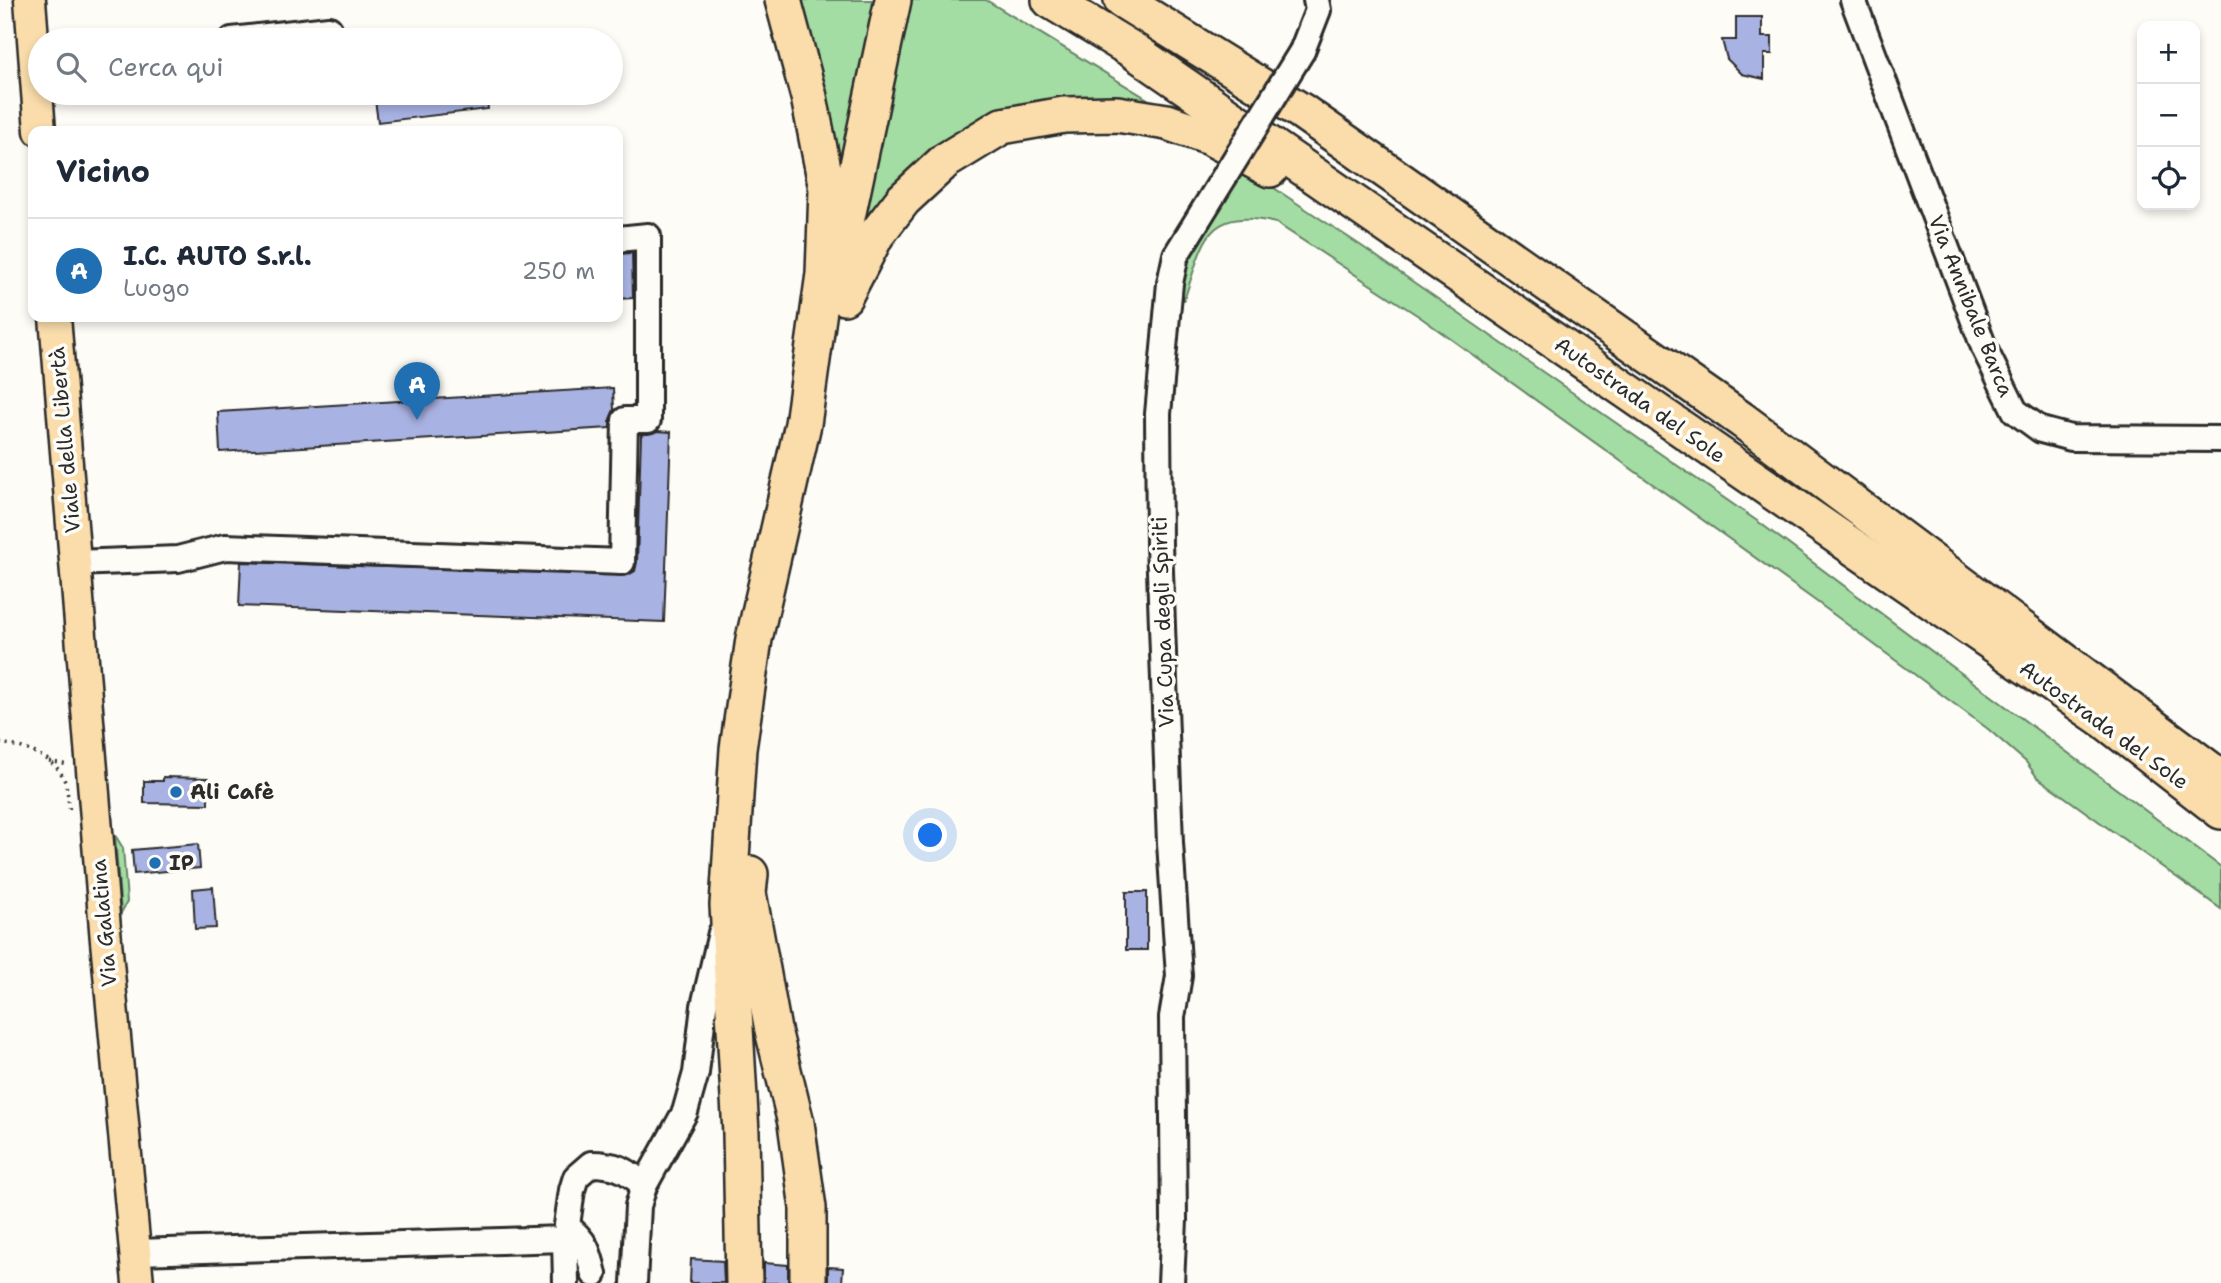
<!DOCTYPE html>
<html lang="it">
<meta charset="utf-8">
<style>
:root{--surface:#fff;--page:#f2f2f3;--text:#1f2937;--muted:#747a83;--line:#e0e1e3;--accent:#1f6fb2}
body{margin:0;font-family:"Shantell Sans",sans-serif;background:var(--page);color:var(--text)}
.controls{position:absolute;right:21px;top:21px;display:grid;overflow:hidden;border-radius:14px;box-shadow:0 4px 10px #0003}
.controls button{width:63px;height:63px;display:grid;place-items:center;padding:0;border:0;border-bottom:2px solid var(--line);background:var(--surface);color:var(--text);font:35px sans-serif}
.you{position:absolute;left:931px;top:836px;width:24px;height:24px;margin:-18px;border:5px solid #fff;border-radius:50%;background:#1a73e8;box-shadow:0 0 0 10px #1a73e833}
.badge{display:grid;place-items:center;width:46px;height:46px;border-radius:50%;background:var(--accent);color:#fff;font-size:23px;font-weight:700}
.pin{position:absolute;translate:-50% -58px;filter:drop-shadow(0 2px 4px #0008)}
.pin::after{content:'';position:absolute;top:37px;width:24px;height:21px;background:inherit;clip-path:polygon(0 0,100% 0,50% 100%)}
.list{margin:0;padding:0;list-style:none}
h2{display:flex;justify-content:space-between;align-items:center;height:91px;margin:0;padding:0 28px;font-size:30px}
h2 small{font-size:23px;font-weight:400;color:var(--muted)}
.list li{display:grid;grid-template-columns:46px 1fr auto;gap:21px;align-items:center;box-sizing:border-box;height:105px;padding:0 28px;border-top:2px solid var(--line)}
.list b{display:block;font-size:26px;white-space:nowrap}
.list p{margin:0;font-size:23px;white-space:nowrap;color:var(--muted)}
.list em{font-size:23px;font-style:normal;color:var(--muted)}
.icon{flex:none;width:38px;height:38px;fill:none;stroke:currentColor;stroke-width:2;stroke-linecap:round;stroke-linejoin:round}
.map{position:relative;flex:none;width:2221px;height:1283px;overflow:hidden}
.search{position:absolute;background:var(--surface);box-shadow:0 4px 10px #0003;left:28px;top:28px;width:595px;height:77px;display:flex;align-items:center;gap:18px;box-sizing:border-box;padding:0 24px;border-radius:38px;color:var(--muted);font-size:26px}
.panel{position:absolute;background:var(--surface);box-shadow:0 4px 10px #0003;left:28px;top:126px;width:595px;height:196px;border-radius:14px}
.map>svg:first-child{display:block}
.green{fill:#a3dda3;stroke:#678467;stroke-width:2}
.building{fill:#a9b3e3;stroke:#2b2b2b;stroke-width:2}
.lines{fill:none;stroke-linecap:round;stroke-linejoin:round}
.minor-casing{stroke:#2b2b2b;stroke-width:30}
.major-casing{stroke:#2b2b2b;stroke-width:35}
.highway-casing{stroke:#2b2b2b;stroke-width:40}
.path{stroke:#2b2b2b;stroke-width:3.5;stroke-dasharray:2 5;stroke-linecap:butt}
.minor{stroke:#fdfcf7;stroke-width:24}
.major{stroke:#faddab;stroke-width:30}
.highway{stroke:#faddab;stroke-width:35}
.minor-bridge-casing{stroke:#2b2b2b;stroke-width:30;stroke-linecap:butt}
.minor-bridge{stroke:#fdfcf7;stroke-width:24}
.poi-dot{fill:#1f6fb2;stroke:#fdfcf7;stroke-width:2.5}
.labels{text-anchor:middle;stroke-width:7;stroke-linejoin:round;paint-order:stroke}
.street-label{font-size:21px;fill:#2b2b2b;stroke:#fdfcf7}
.poi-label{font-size:21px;font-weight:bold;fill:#2b2b2b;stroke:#fdfcf7;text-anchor:start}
</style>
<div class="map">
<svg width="2221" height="1283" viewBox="0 0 2221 1283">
<rect width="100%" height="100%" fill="#fdfcf7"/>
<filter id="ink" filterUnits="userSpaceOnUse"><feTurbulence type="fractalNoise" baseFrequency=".0143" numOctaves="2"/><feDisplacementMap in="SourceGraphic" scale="14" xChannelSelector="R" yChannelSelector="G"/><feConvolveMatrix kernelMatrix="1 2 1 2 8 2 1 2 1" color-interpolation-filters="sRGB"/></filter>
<g filter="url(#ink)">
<g class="green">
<path d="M796 0H878L840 192Z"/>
<path d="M906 0H986L1149 100 1150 104 1099 97 1044 101 974 124 859 235Z"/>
<path d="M1238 169 1268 184 1363 247 1760 523 2221 867V909L2037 777 2026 762 1988 729 1817 602 1420 317 1276 223C1204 206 1204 243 1184 300H1180L1185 263Z"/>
<path d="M115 835 123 848 127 902 121 913Z"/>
</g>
<g class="building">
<path d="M1736 17H1762V37H1772V54H1764V79L1742 74 1727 59 1722 40H1736Z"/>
<path d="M374 93H486L488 109 378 122Z"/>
<path d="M632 253 633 298 618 299V254Z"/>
<path d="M613 388 614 410 610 419V428L220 452 218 412Z"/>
<path d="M657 431 671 432 664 622 239 606 241 562 628 575 635 571 637 562 641 435Z"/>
<path d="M163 777 208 778V804L144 803V781H163Z"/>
<path d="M198 844 200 868 134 874 132 850Z"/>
<path d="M213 887 216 928 195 929 193 889Z"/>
<rect x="1126" y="892" width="21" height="58"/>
<path d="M691 1259 723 1261 724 1283H690Z"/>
<path d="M764 1263 788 1265V1283H764Z"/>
<path d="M828 1267 843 1268 842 1283H828Z"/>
</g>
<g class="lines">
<defs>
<g id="minor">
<path d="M1853 0 1985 350 2015 411 2041 430 2071 438 2221 439"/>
<path d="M232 40 329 29"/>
<path d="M1302 51 1318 10 1316 0"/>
<path d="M75 563 178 559 225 547 622 562 625 420H648V236L618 239"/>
<path d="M567 1227C586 1240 589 1253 594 1274"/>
<path d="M565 1239 566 1283"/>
<path d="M136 1252 565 1239 572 1190 576 1177 591 1164C614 1164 627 1169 644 1186"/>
<path d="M634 1283 638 1206 644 1186 685 1112 696 1073 704 1006 721 933"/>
<path d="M1171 1283 1174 1220 1172 1017 1179 976 1170 843 1159 544 1158 414 1170 283 1176 255"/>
</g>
<g id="major">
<path d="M30 0 40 131"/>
<path d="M55 317 106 941 138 1283"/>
</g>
<g id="highway">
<path d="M1050 0 1134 51 2104 720 2221 811"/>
<path d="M1122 0 1301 111 1742 420 2221 778"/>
<path d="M840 250 893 0"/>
<path d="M844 297 876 235 903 200 945 161 1002 126 1064 115 1117 114 1167 122 1210 137 1270 169"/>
<path d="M750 874 748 893 773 1030 796 1123 808 1208V1283"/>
<path d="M744 1283 741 1133 728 905 738 749 754 639 803 424 824 274 827 189 809 97 783 0"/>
</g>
</defs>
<use href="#minor" class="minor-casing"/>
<use href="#major" class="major-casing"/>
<use href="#highway" class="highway-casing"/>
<g class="path">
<path d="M0 743C21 746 51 755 62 775 68 785 68 801 70 813"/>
<path d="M49 761 68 765"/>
</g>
<use href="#minor" class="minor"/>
<use href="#major" class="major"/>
<use href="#highway" class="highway"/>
<defs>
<path id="minor-bridge" d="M1176 255 1302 51"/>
</defs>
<use href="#minor-bridge" class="minor-bridge-casing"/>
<use href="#minor-bridge" class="minor-bridge"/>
</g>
</g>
<g class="poi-dot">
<circle cx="176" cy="792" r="7"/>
<circle cx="155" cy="863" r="7"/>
</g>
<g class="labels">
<g class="street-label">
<text transform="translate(1971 306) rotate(68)" y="7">Via Annibale Barca</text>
<text transform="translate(1640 400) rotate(35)" y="7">Autostrada del Sole</text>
<text transform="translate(65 440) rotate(-95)" y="7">Viale della Libertà</text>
<text transform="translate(1163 622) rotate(-92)" y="7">Via Cupa degli Spiriti</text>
<text transform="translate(2104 725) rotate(36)" y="7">Autostrada del Sole</text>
<text transform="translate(104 923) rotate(-95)" y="7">Via Galatina</text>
</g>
<g class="poi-label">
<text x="190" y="799">Ali Cafè</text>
<text x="169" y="870">IP</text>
</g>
</g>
</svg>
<div class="controls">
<button>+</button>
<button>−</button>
<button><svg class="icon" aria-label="locate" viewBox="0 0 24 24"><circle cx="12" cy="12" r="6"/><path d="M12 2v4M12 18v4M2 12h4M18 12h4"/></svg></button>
</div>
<div class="you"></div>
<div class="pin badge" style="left:417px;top:420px">A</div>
<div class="search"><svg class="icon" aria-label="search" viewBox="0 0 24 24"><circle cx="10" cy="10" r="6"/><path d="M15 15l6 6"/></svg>Cerca qui</div>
<section class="panel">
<h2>Vicino<small></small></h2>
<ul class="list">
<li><span class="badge">A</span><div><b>I.C. AUTO S.r.l.</b><p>Luogo</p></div><em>250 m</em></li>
</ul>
</section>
</div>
